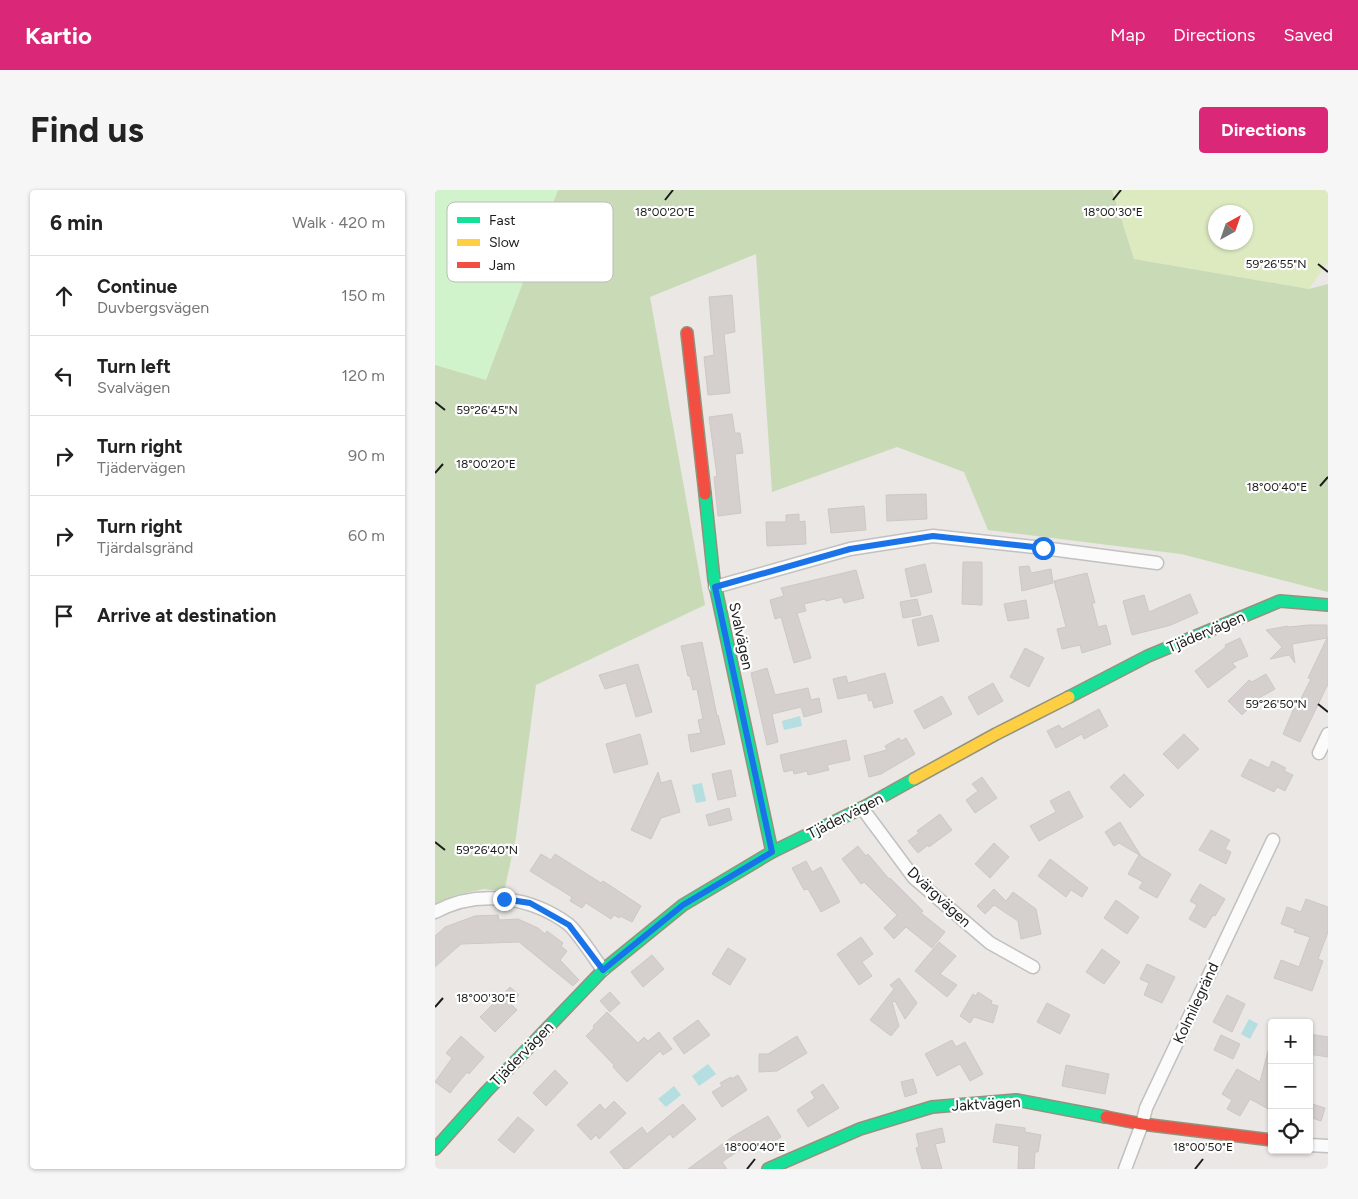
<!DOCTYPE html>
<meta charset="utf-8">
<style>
:root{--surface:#fff;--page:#f6f6f6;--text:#222;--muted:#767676;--line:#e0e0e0;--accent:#db2777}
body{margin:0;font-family:Figtree,sans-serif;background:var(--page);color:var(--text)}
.controls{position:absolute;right:15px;bottom:15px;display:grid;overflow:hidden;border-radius:5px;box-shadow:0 1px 4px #0004}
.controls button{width:45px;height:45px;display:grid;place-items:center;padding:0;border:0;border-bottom:1px solid var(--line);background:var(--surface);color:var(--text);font:25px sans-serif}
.compass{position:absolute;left:773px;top:15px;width:45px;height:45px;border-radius:50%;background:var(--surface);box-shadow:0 1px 4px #0004;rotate:40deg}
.stop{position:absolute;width:15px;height:15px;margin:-11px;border:4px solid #1a73e8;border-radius:50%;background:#fff}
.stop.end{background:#1a73e8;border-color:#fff;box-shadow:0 1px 5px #0008}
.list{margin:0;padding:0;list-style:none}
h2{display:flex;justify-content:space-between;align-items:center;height:65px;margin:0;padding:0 20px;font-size:21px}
h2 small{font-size:16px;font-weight:400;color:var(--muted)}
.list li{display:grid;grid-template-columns:32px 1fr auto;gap:15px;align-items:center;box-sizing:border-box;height:80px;padding:0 20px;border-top:1px solid var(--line)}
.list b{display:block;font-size:19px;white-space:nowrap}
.list p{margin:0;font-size:16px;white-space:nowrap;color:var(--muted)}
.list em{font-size:16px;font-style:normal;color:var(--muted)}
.icon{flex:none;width:28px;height:28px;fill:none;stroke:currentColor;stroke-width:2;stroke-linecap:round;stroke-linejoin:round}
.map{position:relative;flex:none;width:893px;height:979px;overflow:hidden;border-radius:5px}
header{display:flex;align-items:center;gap:30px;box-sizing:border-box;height:70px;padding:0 25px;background:var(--accent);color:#fff}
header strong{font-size:24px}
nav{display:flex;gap:28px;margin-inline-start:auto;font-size:18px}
.intro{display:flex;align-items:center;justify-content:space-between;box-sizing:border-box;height:120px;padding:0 30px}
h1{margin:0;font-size:35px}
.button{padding:12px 22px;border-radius:5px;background:var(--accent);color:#fff;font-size:18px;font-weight:700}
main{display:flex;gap:30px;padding:0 30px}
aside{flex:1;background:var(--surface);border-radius:5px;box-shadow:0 1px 4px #0004}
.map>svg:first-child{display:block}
.grass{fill:#ddeac0;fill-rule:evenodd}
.forest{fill:#c9dab7}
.park{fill:#d1f3cc}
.water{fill:#b4dee0}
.building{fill:#d5d0ce;stroke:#cdc8c5}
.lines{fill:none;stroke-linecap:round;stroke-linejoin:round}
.street-casing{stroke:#c2c1c0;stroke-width:15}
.fast-casing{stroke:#94927c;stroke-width:14}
.slow-casing{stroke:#94927c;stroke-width:14}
.jam-casing{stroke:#94927c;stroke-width:14}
.street{stroke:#fcfbfb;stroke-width:12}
.fast{stroke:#16e098;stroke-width:11}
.slow{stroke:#ffcf43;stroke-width:11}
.jam{stroke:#f24e42;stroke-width:11}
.route{stroke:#1a73e8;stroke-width:6}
.ticks{fill:none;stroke:#1b1b1b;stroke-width:2}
.labels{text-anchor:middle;stroke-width:4.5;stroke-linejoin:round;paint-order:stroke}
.street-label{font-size:15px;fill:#1b1b1b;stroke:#fff}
.key{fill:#fff;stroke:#bbb;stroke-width:1}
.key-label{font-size:14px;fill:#1b1b1b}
.ticks-label{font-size:12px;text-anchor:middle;fill:#1b1b1b;stroke:#fff;stroke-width:4.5;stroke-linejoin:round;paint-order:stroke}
</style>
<header>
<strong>Kartio</strong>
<nav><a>Map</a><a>Directions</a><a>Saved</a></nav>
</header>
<div class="intro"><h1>Find us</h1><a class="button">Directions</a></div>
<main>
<aside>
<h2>6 min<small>Walk · 420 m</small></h2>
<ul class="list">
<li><svg class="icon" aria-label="ahead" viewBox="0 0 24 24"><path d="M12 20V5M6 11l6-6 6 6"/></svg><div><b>Continue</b><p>Duvbergsvägen</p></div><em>150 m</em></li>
<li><svg class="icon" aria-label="left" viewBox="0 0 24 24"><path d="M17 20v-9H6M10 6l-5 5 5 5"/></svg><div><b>Turn left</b><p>Svalvägen</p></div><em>120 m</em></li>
<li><svg class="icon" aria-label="right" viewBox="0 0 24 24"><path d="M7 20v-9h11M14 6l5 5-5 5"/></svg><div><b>Turn right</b><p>Tjädervägen</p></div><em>90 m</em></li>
<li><svg class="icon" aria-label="right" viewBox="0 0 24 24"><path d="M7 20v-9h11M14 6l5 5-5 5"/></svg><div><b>Turn right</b><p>Tjärdalsgränd</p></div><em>60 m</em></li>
<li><svg class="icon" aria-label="arrive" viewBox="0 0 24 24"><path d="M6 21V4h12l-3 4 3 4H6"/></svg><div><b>Arrive at destination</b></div></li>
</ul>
</aside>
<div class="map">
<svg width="893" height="979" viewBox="0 0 893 979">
<rect width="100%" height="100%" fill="#eae7e4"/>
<path class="grass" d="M677 0H893V72L874 99 699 69ZM781 22H811V52H781Z"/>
<path class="forest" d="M0 0H677L699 69 874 99 893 94V402L746 364 553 340 529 282 462 257 337 302 321 64 215 107 270 415 101 495 81 647 69 702 49 699 26 704 0 714Z"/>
<path class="park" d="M0 0H123L51 190 0 175Z"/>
<g class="water">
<path d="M365 526 367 536 349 540 347 531Z"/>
<path d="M267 593 271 611 261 613 257 595Z"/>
<path d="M814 829 823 834 815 849 806 844Z"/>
<path d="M273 874 281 884 264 896 257 886Z"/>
<path d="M239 896 246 905 231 917 223 909Z"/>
</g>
<g class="building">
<path d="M297 105 300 142 289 144 295 203 273 205 269 167 279 165 274 107Z"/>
<path d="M297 224 300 243H305L308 263 300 264 306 323 283 326 279 287 282 286 274 227Z"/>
<path d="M491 304 492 329 452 331 451 305Z"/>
<path d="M429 316 431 340 396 343 393 319Z"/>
<path d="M364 324V332L370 331 371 354 332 356 331 332H351V325Z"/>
<path d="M528 372H547V415L527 414Z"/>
<path d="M490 374 497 402 476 407 470 379Z"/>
<path d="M594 376 596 383 616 379 618 393 587 401 584 377Z"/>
<path d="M421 380 429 408 409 413 407 407 391 411 390 409 369 414 371 421 362 423 376 468 359 473 346 427 340 429 335 410 349 406 346 398Z"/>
<path d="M652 383 660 413H657L663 437 671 435 676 454 647 463 645 455 627 459 622 439 631 437 619 391Z"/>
<path d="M755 404 763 423 736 435 697 445 688 411 709 405 714 422Z"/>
<path d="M482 409 486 425 468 428 465 412Z"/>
<path d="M591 410 594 428 573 431 569 414Z"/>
<path d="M497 425 504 451 483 456 477 430Z"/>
<path d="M873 435H892V448L857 454 860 473 854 465 835 469 847 457 831 440 853 436 854 437Z"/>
<path d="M893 446V494L865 552 848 544 859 518H861L876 489 873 488Z"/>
<path d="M805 448 813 466 797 473 801 477 773 498 760 481 791 457 790 455Z"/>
<path d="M267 452 282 526 283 525 290 554 256 562 253 545 266 543 263 530 268 529 262 499 258 500 255 486H253L246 456Z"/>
<path d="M590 458 609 468 594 497 575 487Z"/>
<path d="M203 474 217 522 201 527 191 493 170 499 164 485Z"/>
<path d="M332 478 340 505 373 498 376 510 384 508 387 522 369 527 366 517 337 524 343 552 332 555 316 483Z"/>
<path d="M450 483 458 513 439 518 437 510 434 511 432 503 403 509 398 489 411 486 413 493Z"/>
<path d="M831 484 840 499 824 508 807 525 793 511 814 490 817 492Z"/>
<path d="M558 493 568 511 543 525 533 507Z"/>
<path d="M507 506 517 524 489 539 479 521Z"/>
<path d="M664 519 673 536 649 549 647 544 621 558 612 541 624 535 627 539Z"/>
<path d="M205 544 213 574 179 583 171 554Z"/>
<path d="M749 544 764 559 743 579 728 564Z"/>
<path d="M464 548 466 551 471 548 480 564 446 584 434 587 429 566 452 560 450 556Z"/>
<path d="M411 550 415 570 392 575 394 580 373 585 372 581 359 584 358 580 349 582 345 565Z"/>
<path d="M815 569 834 578 837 571 851 578 849 581 858 585 850 601 842 597 839 602 806 586Z"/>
<path d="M296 580 301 606 283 610 277 584Z"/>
<path d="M223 582 226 593 236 590 245 622 226 628 216 649 196 640Z"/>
<path d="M689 584 709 605 695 618 675 597Z"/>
<path d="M547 587 562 608 540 623 531 610 543 601 537 594Z"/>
<path d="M634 601 648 627 604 651 595 636 621 622 615 611Z"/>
<path d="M294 618 297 630 274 636 271 625Z"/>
<path d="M505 624 517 640 494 657 493 655 483 663 473 651 484 643 482 641Z"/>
<path d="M685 632 706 666 684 653 679 656 670 642Z"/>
<path d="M776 640 795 650 790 659 796 662 791 674 764 660Z"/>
<path d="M559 653 574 667 555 688 540 674Z"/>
<path d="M423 656 431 666 433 664 454 689 455 688 488 721 486 723 510 742 497 758 471 737 459 749 449 738 462 725 429 692 426 694 407 669Z"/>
<path d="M106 664 116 670 120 664 166 693 168 691 206 716 197 732 185 726 184 728 179 725 176 729 151 713 147 718 135 711 137 707 95 681Z"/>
<path d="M704 665 736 684 722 708 704 698 708 692 693 684Z"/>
<path d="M615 669 653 698 647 707 636 700 631 707 603 686Z"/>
<path d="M371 671 377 682 386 677 405 712 386 722 373 699 369 700 357 678Z"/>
<path d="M765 694 790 709 780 726 778 725 770 738 754 729 762 715 755 711Z"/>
<path d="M559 699 571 711 578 702 601 719 606 744 586 749 583 731 559 715 550 724 542 716Z"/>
<path d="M871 709 893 717V742L883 769 888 771 877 801 839 788 846 770 864 777 875 747 859 742 860 739 846 734 852 717 866 722Z"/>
<path d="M681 710 704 727 692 744 669 728Z"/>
<path d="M63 725 64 730 83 729 103 738 110 744 112 741 128 753 126 756 132 761 125 770 144 790 138 796 84 752 26 754 0 777V746L10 737 40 726Z"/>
<path d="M426 747 438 764 427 772 437 786 424 795 402 764Z"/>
<path d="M504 752 521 766 505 784 522 795 512 807 480 781Z"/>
<path d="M293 758 311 769 295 795 277 784Z"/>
<path d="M667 759 685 772 669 794 651 782Z"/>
<path d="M217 765 229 779 208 797 196 782Z"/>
<path d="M712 774 740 787 727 813 709 805 714 793 705 789Z"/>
<path d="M464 788 482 813 470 829 460 811 457 812 464 836 456 846 435 830 459 799 455 795Z"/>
<path d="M75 797 84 805 76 814 82 820 60 842 45 827Z"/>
<path d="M175 802 185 813 175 822 165 811Z"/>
<path d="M543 802 557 811 556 814 563 816 558 833 539 827 535 833 525 826 538 804 541 806Z"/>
<path d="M792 805 810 814 797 842 778 832Z"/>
<path d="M612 813 635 825 625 844 602 832Z"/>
<path d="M172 822 203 853 209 847 213 851 224 842 237 859 228 865 225 861 192 892 178 877 179 875 151 846 159 838 158 836Z"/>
<path d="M263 830 275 845 249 864 238 848Z"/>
<path d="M874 844 893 847V867L874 864Z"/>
<path d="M786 845 805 854 798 869 779 860Z"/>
<path d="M26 846 49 867 34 884 32 882 15 903 0 892 17 868 11 863Z"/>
<path d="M362 846 372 863 342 881 324 882V864H333Z"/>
<path d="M517 850 521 857 530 852 548 884 535 891 525 874 502 886 490 864Z"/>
<path d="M833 861H837V921L815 909 805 926 792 919 797 910 787 904 802 879 825 892Z"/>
<path d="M631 875 674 884 670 904 627 896Z"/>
<path d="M120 880 133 893 111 916 98 903Z"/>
<path d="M303 885 312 900 287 917 277 902 287 896 285 893 296 887 297 889Z"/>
<path d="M478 889 482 903 470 907 466 892Z"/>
<path d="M388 894 404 918 373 937 362 920 380 908 376 902Z"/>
<path d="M179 911 191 923 164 949 161 945 156 950 142 935 165 914 170 920Z"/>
<path d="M874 913 890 918 886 931 874 927Z"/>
<path d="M248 914 261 929 238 948 235 944 193 979H189L175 962 207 937 212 944Z"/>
<path d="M333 926 346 947 324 961 318 951 287 972 292 979H253L297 947Z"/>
<path d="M83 927 99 940 79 963 63 950Z"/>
<path d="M561 934 590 938V942L606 945 603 962H600L599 979H583L584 956 558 952Z"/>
<path d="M507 938 510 952 500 954 507 979H487L481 958 484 957 481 944Z"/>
</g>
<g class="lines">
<defs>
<g id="street">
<path d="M280 397 415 359 498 346 608 358 722 373"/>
<path d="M884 563 893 544"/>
<path d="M427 618 479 688 555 753 598 777"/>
<path d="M0 722C42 699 95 706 133 734 142 741 160 769 168 780"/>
<path d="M874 955 893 956"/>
<path d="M690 979 707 934 711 918 838 650"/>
</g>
<g id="fast">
<path d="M270 304 279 390 337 662"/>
<path d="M634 507 713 466 845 411 893 415"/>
<path d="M0 959 51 902 168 780 248 715 337 662 427 618 479 589"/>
<path d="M333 979 425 939 497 917 581 910 671 927"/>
</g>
<path id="slow" d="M479 589 561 544 634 507"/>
<g id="jam">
<path d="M252 143 270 304"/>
<path d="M671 927 707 934 837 950"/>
</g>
</defs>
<use href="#street" class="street-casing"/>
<use href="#fast" class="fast-casing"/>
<use href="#slow" class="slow-casing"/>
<use href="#jam" class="jam-casing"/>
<use href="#street" class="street"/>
<use href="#fast" class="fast"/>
<use href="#slow" class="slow"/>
<use href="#jam" class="jam"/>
</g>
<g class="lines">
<path class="route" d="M69 709 95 713 134 735 168 780 248 715 337 662 280 397 415 359 498 346 608 358"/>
</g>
<path class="ticks" d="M230 10 238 0M678 10 686 0M883 74 893 82M0 212 10 220M0 283 8 274M885 296 893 287M883 514 893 522M0 652 10 660M0 817 8 808M312 979 320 969M760 979 768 969"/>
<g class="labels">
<g class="street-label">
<text transform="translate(771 442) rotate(-23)" y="5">Tjädervägen</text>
<text transform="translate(306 446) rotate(78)" y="5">Svalvägen</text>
<text transform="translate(410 626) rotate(-27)" y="5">Tjädervägen</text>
<text transform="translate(504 707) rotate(43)" y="5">Dvärgvägen</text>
<text transform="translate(761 813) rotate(-65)" y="5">Kolmilegränd</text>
<text transform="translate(87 864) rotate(-46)" y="5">Tjädervägen</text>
<text transform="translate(551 914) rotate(-3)" y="5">Jaktvägen</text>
</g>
</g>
<rect x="12" y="12" width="166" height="80" rx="8" class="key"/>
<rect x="22" y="27" width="23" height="6" fill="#16e098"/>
<rect x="22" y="49" width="23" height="7" fill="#ffcf43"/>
<rect x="22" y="72" width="23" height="6" fill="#f24e42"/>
<g class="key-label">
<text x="54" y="35">Fast</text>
<text x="54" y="57">Slow</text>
<text x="54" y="80">Jam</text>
</g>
<g class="ticks-label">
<text x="230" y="26">18°00'20"E</text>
<text x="678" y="26">18°00'30"E</text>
<text x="841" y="78">59°26'55"N</text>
<text x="52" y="224">59°26'45"N</text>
<text x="51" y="278">18°00'20"E</text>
<text x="842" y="301">18°00'40"E</text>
<text x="841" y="518">59°26'50"N</text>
<text x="52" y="664">59°26'40"N</text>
<text x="51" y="812">18°00'30"E</text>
<text x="320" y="961">18°00'40"E</text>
<text x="768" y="961">18°00'50"E</text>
</g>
</svg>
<div class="controls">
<button>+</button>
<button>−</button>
<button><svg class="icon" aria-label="locate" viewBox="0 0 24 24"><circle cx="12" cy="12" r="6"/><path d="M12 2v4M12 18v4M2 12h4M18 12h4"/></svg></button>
</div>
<svg class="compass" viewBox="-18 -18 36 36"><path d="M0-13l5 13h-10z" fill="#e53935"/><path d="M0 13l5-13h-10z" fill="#767676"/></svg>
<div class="stop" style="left:608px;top:358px"></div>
<div class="stop end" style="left:69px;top:709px"></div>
</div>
</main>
